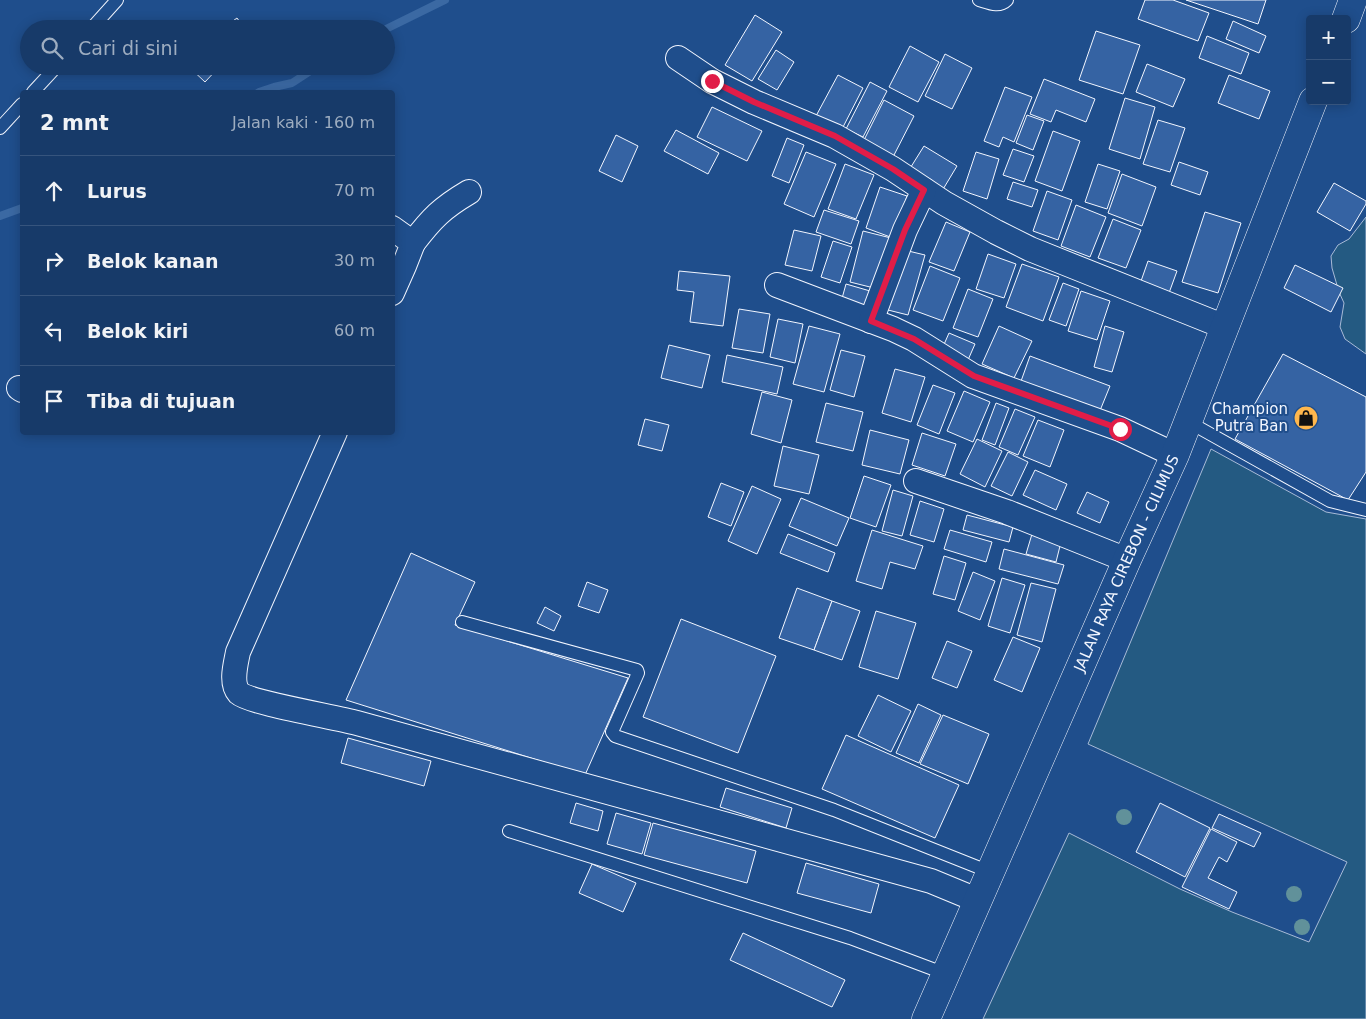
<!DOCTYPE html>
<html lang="id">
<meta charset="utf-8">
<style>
:root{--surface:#173a69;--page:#244571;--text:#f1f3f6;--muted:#9eadc0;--line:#36547d}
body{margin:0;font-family:"DejaVu Sans",sans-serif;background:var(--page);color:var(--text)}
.controls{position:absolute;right:15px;top:15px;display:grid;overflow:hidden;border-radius:5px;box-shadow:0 2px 12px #0003}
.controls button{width:45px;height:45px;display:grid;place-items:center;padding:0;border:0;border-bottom:1px solid var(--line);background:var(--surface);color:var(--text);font:25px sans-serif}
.stop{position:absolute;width:15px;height:15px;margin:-11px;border:4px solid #e11d48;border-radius:50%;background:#fff}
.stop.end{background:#e11d48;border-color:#fff;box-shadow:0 1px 5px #0008}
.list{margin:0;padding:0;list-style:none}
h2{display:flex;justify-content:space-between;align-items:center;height:65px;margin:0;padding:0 20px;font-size:21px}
h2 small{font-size:16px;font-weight:400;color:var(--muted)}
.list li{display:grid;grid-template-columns:32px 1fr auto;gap:15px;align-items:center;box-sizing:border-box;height:70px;padding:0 20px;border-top:1px solid var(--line)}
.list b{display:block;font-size:19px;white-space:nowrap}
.list em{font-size:16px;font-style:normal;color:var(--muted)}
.icon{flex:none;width:28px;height:28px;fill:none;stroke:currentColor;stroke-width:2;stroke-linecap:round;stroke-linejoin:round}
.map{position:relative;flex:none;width:1366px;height:1019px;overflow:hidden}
.search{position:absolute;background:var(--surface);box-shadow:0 2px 12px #0003;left:20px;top:20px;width:375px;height:55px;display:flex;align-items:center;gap:12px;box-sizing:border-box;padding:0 18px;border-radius:28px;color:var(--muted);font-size:19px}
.panel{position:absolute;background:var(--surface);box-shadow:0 2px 12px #0003;left:20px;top:90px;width:375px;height:345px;border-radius:5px}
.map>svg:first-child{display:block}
.green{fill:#245a82;stroke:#a8bbd7}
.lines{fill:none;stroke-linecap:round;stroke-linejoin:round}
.stream{stroke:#3b69a3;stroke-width:8}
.building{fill:#3563a3;stroke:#f2f6ff}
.service-casing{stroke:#f2f6ff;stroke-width:14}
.minor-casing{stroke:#f2f6ff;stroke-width:26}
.trunk-casing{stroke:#f2f6ff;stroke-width:29}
.service{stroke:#1f4e8c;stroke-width:12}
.minor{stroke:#1f4e8c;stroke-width:24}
.trunk{stroke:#1f4e8c;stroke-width:28}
.tree{fill:#61919a}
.route{stroke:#e11d48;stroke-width:6}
.labels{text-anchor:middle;stroke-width:4;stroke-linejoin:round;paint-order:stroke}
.poi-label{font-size:15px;fill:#f2f6ff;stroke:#1f4e8c;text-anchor:end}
.street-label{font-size:15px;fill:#f2f6ff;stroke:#1f4e8c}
</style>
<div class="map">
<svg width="1366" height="1019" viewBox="0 0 1366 1019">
<rect width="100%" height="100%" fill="#1f4e8c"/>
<g class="green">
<path d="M1366 217V354L1345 339 1340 327 1344 303 1339 292 1332 268 1331 256 1338 245 1349 239Z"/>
<path d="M1211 449 1326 512 1366 519V1019H983L1069 833 1180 889 1232 912 1309 942 1347 862 1088 744Z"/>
</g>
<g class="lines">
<g class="stream">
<path d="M386 29 445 0"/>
<path d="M259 92 274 87 292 83 318 66"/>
<path d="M0 216 22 208"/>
</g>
</g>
<g class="building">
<path d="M1145 0H1173L1209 13 1198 41 1138 19Z"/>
<path d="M1186 0H1266L1258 24Z"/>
<path d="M755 15 782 32 752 81 725 65Z"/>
<path d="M237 18 245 29H222Z"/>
<path d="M1233 21 1266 36 1259 53 1226 39Z"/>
<path d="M1096 31 1140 45 1123 94 1079 80Z"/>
<path d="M1207 36 1249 53 1241 74 1199 58Z"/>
<path d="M910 46 939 62 918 102 889 87Z"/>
<path d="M776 50 794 62 777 90 758 79Z"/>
<path d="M945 54 972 68 952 109 925 96Z"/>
<path d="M1147 64 1185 79 1173 107 1136 92Z"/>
<path d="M188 66H220L205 82Z"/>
<path d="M838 75 863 88 842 129 816 116Z"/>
<path d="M1229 75 1270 91 1259 119 1218 103Z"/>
<path d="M1044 79 1095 99 1086 122 1056 110 1051 122 1030 114Z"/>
<path d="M870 82 887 91 863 137 846 129Z"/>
<path d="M1005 87 1032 97 1014 142 1003 137 999 147 984 141Z"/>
<path d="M1125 98 1155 107 1140 159 1109 149Z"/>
<path d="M884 100 914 116 893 157 863 142Z"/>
<path d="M712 107 762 131 747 161 697 137Z"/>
<path d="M1027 115 1044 121 1033 150 1016 143Z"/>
<path d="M1158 120 1185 128 1170 172 1143 164Z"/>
<path d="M676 130 719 153 708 174 664 151Z"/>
<path d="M1053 131 1080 141 1062 191 1035 181Z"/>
<path d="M616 135 638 146 622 182 599 171Z"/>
<path d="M787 138 804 145 789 183 772 176Z"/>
<path d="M924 146 957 166 942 191 909 170Z"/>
<path d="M1013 149 1034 156 1024 182 1003 175Z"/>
<path d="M806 152 836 164 814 217 784 204Z"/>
<path d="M976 152 999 159 987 199 963 191Z"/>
<path d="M1179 162 1208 172 1200 195 1171 185Z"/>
<path d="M845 164 874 175 856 219 828 209Z"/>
<path d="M1098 164 1120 171 1107 209 1085 202Z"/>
<path d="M1122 174 1156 187 1142 226 1108 213Z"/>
<path d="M1013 182 1038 190 1032 207 1007 199Z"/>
<path d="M1334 183 1366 201V204L1350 231 1317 212Z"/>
<path d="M880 187 907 196 893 238 866 228Z"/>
<path d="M1047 191 1072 200 1058 240 1033 231Z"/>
<path d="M1076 205 1106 217 1090 257 1061 246Z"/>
<path d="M824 210 859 221 851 244 816 232Z"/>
<path d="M1205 212 1241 223 1218 293 1182 282Z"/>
<path d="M1113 219 1141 230 1126 268 1098 258Z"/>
<path d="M946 222 970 232 954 271 929 262Z"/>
<path d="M794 230 821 236 812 271 785 265Z"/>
<path d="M863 231 891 238 878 289 850 282Z"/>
<path d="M833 241 852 247 840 283 821 277Z"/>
<path d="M900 249 925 255 908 315 884 309Z"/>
<path d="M988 254 1016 264 1004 298 976 289Z"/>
<path d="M1148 261 1177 271 1169 293 1140 284Z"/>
<path d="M1022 264 1059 277 1043 321 1006 307Z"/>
<path d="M1295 265 1343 288 1331 312 1284 288Z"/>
<path d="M930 266 960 278 943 321 913 310Z"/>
<path d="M679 271 730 276 723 326 690 322 694 292 677 290Z"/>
<path d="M1063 283 1079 289 1066 326 1049 320Z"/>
<path d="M846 284 877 293 872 311 841 302Z"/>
<path d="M968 289 993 299 978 337 953 328Z"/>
<path d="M1081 291 1110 301 1097 340 1068 331Z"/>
<path d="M739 309 770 314 763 353 732 348Z"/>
<path d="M778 319 803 324 795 363 770 357Z"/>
<path d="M809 326 840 334 824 392 793 384Z"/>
<path d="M999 326 1032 341 1014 378 982 364Z"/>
<path d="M1105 326 1124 332 1112 372 1094 367Z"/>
<path d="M949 333 975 344 968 360 942 349Z"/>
<path d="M669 345 710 355 702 388 661 378Z"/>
<path d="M841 350 865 356 854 397 830 390Z"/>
<path d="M1283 354 1366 397V472L1348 500 1235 439Z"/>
<path d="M727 355 783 367 777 394 722 382Z"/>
<path d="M1030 356 1110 386 1099 413 1020 384Z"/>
<path d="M895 369 925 377 911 422 882 413Z"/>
<path d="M933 385 955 393 939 434 917 425Z"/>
<path d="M964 391 990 402 973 442 947 431Z"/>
<path d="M762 392 792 400 781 443 751 434Z"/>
<path d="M826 403 863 412 853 451 816 442Z"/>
<path d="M996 403 1009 408 995 445 982 440Z"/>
<path d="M1015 409 1035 417 1018 455 999 447Z"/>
<path d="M645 419 669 425 662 451 638 445Z"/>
<path d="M1038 420 1064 430 1050 467 1023 456Z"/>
<path d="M870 430 909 440 900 474 862 465Z"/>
<path d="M922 433 956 444 945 476 912 465Z"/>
<path d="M977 439 1002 451 985 487 960 474Z"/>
<path d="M783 446 819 455 809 494 774 486Z"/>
<path d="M1008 452 1028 462 1012 496 991 486Z"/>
<path d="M1035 470 1067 484 1056 510 1023 495Z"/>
<path d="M864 476 891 485 876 527 850 518Z"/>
<path d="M721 483 744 492 731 526 708 517Z"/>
<path d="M752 486 781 499 757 554 728 541Z"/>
<path d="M893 490 913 496 902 536 882 531Z"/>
<path d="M1087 492 1109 502 1100 523 1077 513Z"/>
<path d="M801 498 849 518 837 546 789 526Z"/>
<path d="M920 501 944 509 934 542 910 535Z"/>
<path d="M967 515 1013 527 1009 542 963 530Z"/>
<path d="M872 530 923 546 915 569 890 562 882 589 856 581Z"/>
<path d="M950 530 992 542 986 562 944 549Z"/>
<path d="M788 534 835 553 828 572 780 553Z"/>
<path d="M1032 534 1061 542 1056 562 1026 554Z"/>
<path d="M1004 549 1064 565 1058 584 999 569Z"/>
<path d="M411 553 475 582 455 625 628 678 585 775 346 700Z"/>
<path d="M944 556 966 563 955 600 933 594Z"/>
<path d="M973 572 995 581 980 620 958 611Z"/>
<path d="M1002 578 1025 585 1010 633 988 626Z"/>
<path d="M587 582 608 590 599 613 578 606Z"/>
<path d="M1031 583 1056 589 1042 642 1017 635Z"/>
<path d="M797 588 832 601 814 650 779 638Z"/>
<path d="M832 601 860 611 842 660 814 650Z"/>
<path d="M545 607 561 616 554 631 537 623Z"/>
<path d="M876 611 916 623 898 679 859 667Z"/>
<path d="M681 619 776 656 738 753 643 717Z"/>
<path d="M1013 637 1040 648 1022 692 994 680Z"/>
<path d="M947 641 972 651 957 688 932 678Z"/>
<path d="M878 695 911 711 891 752 858 736Z"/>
<path d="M918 704 941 715 919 763 896 753Z"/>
<path d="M943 715 989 734 968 784 920 764Z"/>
<path d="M846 735 959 785 935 838 822 789Z"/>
<path d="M348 738 431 761 424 786 341 763Z"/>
<path d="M726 788 792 808 786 828 720 807Z"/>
<path d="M576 803 603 811 598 831 570 823Z"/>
<path d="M1160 803 1210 828 1185 877 1136 852Z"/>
<path d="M616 813 651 823 642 854 607 844Z"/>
<path d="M1219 814 1261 833 1254 847 1212 828Z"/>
<path d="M653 823 756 851 747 883 644 855Z"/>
<path d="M1211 829 1237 842 1227 862 1219 857 1208 878 1237 892 1229 909 1182 887Z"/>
<path d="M806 863 879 884 871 913 797 893Z"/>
<path d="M592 864 636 883 623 912 579 893Z"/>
<path d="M743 933 845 980 832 1007 730 960Z"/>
</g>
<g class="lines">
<defs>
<g id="service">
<path d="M979 0C989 3 999 8 1007 0"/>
<path d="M91 29 117 0"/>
<path d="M33 92 57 66"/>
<path d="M0 128 22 104"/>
<path d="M1187 421 1330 501 1366 510"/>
<path d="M462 622 637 670 638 673 612 732 615 736 834 810 990 872"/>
<path d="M509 831 850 938 946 974"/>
</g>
<g id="minor">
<path d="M678 58 712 81 754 102 835 136 893 169 944 203 996 232 1030 249 1225 327"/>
<path d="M392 228 413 243 404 266 392 293"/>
<path d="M413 243C432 218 442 208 469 192"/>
<path d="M777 285 893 329 914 339 973 376 1120 429 1175 455"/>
<path d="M871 321 905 230 924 190"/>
<path d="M19 388 22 390"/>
<path d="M335 432 238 652C236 663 230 683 239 693 250 703 336 717 357 723 549 774 740 828 931 881L977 900"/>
<path d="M916 481 1007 512 1127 560"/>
</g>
<g id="trunk">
<path d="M1346 19 1353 0"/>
<path id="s1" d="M926 1019 1127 560 1175 455 1313 101"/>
</g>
</defs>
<use href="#service" class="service-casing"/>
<use href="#minor" class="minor-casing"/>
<use href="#trunk" class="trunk-casing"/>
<use href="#service" class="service"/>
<use href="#minor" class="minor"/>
<use href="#trunk" class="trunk"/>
</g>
<g class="tree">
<circle cx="1124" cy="817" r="8"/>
<circle cx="1294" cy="894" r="8"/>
<circle cx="1302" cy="927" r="8"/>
</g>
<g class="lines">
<path class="route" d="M712 81 754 102 835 136 893 169 924 190 905 230 871 321 914 339 974 376 1120 429"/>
</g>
<defs>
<symbol id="shop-disc" viewBox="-11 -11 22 22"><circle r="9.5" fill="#ffb74d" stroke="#1f4e8c"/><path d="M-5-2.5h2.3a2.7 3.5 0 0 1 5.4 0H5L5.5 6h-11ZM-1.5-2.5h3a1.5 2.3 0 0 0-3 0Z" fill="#111"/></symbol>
</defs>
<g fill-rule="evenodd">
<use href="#shop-disc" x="1292" y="404" width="28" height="28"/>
</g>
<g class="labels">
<g class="poi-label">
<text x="1288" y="414">Champion<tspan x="1288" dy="17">Putra Ban</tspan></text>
</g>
<g class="street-label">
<text dy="5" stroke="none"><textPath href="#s1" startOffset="498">JALAN RAYA CIREBON - CILIMUS</textPath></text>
</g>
</g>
</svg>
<div class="controls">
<button>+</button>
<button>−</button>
</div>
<div class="stop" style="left:1120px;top:429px"></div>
<div class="stop end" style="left:712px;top:81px"></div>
<div class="search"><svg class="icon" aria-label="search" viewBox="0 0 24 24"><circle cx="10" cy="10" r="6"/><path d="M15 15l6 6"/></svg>Cari di sini</div>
<section class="panel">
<h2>2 mnt<small>Jalan kaki · 160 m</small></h2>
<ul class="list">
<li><svg class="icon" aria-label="ahead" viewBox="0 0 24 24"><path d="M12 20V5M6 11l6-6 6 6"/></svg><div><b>Lurus</b></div><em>70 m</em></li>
<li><svg class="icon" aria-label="right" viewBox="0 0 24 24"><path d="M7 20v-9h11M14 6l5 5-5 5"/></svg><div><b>Belok kanan</b></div><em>30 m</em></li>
<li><svg class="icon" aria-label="left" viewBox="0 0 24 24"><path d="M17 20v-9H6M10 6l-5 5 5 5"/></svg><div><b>Belok kiri</b></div><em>60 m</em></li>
<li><svg class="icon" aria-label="arrive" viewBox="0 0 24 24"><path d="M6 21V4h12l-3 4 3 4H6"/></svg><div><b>Tiba di tujuan</b></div></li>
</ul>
</section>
</div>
